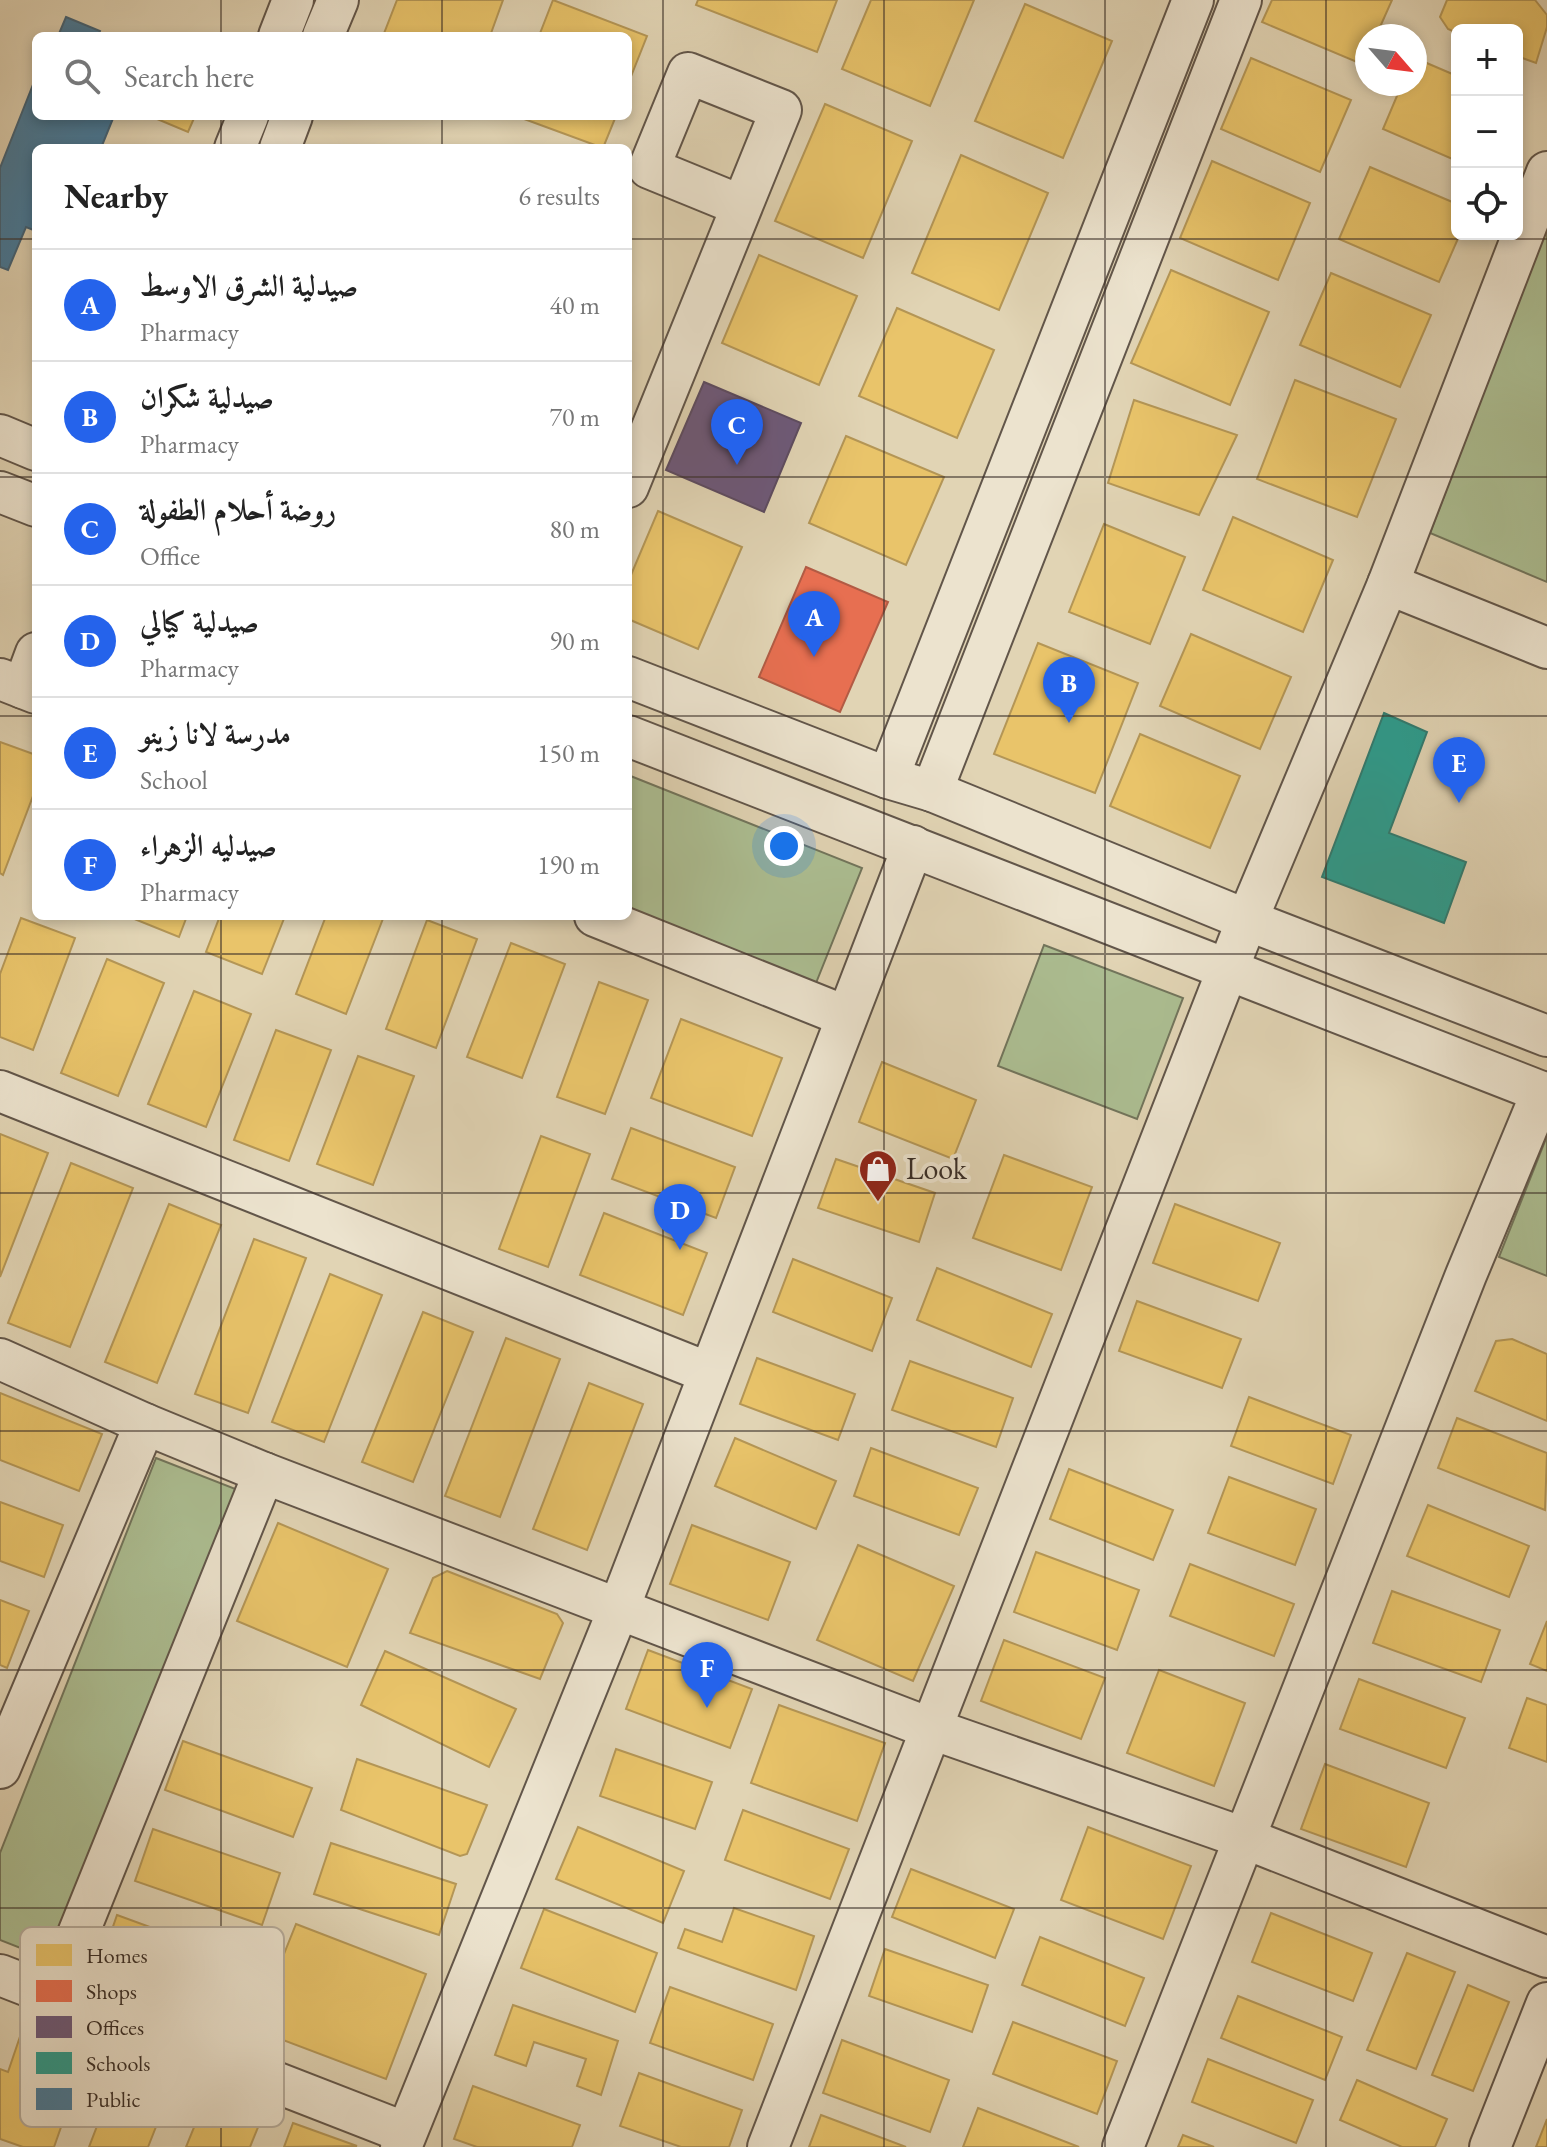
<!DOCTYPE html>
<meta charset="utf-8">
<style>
:root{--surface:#fff;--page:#f6f6f6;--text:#222;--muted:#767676;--line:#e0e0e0;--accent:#2563eb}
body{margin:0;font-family:"EB Garamond",Amiri,serif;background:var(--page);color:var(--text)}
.controls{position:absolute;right:24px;top:24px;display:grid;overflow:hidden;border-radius:12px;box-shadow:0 4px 12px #0003}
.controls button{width:72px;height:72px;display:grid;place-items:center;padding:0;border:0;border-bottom:2px solid var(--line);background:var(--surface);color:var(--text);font:40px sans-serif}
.compass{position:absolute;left:1355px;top:24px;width:72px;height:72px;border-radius:50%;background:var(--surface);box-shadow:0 4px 12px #0003;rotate:118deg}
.you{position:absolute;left:784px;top:846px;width:28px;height:28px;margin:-20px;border:6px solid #fff;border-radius:50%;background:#1a73e8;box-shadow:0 0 0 12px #1a73e833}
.badge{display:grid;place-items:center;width:52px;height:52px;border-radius:50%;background:var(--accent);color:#fff;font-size:26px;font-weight:700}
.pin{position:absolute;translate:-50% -66px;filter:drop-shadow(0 2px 4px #0008)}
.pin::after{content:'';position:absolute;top:42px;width:28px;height:24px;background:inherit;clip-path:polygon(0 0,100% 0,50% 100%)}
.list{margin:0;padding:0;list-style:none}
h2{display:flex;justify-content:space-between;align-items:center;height:104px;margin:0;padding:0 32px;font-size:34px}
h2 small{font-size:26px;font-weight:400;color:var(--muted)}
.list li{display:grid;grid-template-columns:52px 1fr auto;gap:24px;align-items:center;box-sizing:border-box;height:112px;padding:0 32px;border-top:2px solid var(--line)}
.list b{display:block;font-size:30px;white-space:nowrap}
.list p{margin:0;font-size:26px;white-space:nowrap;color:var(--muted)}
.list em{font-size:26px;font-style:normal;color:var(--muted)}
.icon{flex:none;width:44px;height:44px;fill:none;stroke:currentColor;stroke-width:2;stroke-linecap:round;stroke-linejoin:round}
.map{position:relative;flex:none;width:1547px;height:2147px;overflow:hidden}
.search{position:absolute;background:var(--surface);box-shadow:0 4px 12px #0003;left:32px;top:32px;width:600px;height:88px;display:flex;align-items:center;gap:20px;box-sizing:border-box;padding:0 28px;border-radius:12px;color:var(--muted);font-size:30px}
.panel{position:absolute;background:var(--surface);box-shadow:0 4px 12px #0003;left:32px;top:144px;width:600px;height:776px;border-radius:12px}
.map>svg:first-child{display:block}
.green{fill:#acbe92;stroke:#72755c;stroke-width:2}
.homes{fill:#e9c46a;stroke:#b49656;stroke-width:2}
.shops{fill:#e76f51;stroke:#b25b44;stroke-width:2}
.offices{fill:#6d597a;stroke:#5d4c61;stroke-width:2}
.schools{fill:#2a9d8f;stroke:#2e7b70;stroke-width:2}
.public{fill:#457b9d;stroke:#416379;stroke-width:2}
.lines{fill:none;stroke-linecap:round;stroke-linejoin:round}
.minor-casing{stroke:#62564a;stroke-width:44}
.minor{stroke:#ece3ce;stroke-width:40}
.grid{fill:none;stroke:#372c26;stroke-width:2;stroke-opacity:0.55}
.labels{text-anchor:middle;stroke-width:8;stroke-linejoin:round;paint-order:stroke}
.poi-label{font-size:30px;fill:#372c26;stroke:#ece3ce;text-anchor:start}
.key{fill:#ece3ce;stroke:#b6ac9c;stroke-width:2}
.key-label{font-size:22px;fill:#372c26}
</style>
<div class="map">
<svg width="1547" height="2147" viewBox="0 0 1547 2147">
<rect width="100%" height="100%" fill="#e1d4b4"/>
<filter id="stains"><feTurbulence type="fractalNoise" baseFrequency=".0025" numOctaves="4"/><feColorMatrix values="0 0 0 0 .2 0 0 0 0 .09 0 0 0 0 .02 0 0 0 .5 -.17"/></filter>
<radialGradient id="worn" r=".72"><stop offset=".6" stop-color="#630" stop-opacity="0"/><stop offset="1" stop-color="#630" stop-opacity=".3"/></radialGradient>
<g class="green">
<path d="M1547 225V582L1430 533Z"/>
<path d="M628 775 862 868 816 983 628 909Z"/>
<path d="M1044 945 1183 998 1137 1119 998 1066Z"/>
<path d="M1547 1136V1276L1499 1257Z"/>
<path d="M156 1458 238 1490 51 1960 0 1940V1853Z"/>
</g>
<g class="homes">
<path d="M397 0H503L490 36H383Z"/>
<path d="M553 0 647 36 628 84V36H539Z"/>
<path d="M698 0H837L817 52 696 5Z"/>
<path d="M871 0H974L930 106 842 69Z"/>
<path d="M1272 0H1392L1376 36H1367V58L1364 65 1262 22Z"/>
<path d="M1447 0H1535L1547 15V27L1536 63 1517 56V30H1457V33L1448 29 1440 17Z"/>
<path d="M1025 4 1112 41 1063 158 975 121Z"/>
<path d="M1251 58 1351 100 1320 172 1221 129Z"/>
<path d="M1415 58 1457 76V161L1383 129 1402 84H1415Z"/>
<path d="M825 104 912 141 863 258 775 221Z"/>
<path d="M150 116H195L188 132Z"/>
<path d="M516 116H616L603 148Z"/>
<path d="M961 155 1048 193 999 310 912 273Z"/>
<path d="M1212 161 1310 203 1278 280 1180 238Z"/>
<path d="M1370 167 1457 204V234H1460L1439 282 1339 239Z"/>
<path d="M759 255 857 296 819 385 722 343Z"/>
<path d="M1171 270 1269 312 1230 405 1131 363Z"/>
<path d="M1331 273 1431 315 1400 387 1300 345Z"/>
<path d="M897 308 994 350 957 438 859 396Z"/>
<path d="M1295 380 1396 419 1357 517 1257 479Z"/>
<path d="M1134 400 1237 435 1199 515 1108 483Z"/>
<path d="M846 436 944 477 906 565 809 523Z"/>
<path d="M658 511 742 547 698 649 628 619V582Z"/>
<path d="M1233 517 1333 560 1303 632 1203 590Z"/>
<path d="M1104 524 1185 557 1150 644 1069 612Z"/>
<path d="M1191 634 1291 677 1260 749 1160 706Z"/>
<path d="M1038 643 1138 683 1095 793 994 754Z"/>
<path d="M1140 734 1240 776 1210 848 1110 806Z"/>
<path d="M0 742 36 755V788L3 875 0 873Z"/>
<path d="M127 916H187L179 937Z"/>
<path d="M220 916H285L262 974 206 952Z"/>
<path d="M326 916H384L346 1014 296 994Z"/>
<path d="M21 918 75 938 33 1050 0 1037V974Z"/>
<path d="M427 920 477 939 436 1048 386 1029Z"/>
<path d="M511 943 565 964 522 1078 467 1057Z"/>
<path d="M107 959 164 983 118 1096 61 1073Z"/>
<path d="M599 982 648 1000 605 1114 557 1097Z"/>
<path d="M194 991 251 1014 206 1127 148 1104Z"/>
<path d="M681 1019 782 1058 752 1136 651 1098Z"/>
<path d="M276 1030 331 1050 289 1161 234 1140Z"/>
<path d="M358 1056 414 1076 373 1185 317 1164Z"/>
<path d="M882 1062 976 1100 953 1159 859 1122Z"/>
<path d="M631 1128 735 1167 716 1218 612 1179Z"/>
<path d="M0 1134 48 1153 0 1277Z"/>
<path d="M541 1136 590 1154 548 1267 499 1249Z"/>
<path d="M1004 1155 1092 1187 1061 1270 973 1238Z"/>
<path d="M836 1159 935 1193 919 1242 818 1208Z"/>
<path d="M71 1163 133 1188 70 1347 8 1323Z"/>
<path d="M169 1204 221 1225 157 1383 105 1362Z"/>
<path d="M1175 1204 1280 1243 1258 1301 1153 1263Z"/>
<path d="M604 1213 707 1253 683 1315 580 1275Z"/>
<path d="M254 1239 306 1258 248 1413 195 1394Z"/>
<path d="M793 1259 892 1298 872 1351 773 1312Z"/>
<path d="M937 1268 1052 1314 1031 1367 917 1320Z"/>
<path d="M330 1274 382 1295 324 1442 272 1422Z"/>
<path d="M1137 1301 1241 1339 1222 1388 1119 1351Z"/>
<path d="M423 1312 473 1332 413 1482 362 1462Z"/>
<path d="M506 1338 560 1359 500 1517 445 1496Z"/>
<path d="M1512 1339 1547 1354V1421L1475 1391 1496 1341Z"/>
<path d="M757 1358 855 1394 838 1440 740 1404Z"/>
<path d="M910 1361 1013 1398 996 1447 892 1410Z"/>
<path d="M589 1383 643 1404 587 1550 533 1529Z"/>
<path d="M0 1393 102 1434 79 1491 0 1460Z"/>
<path d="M1249 1397 1351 1435 1333 1484 1231 1446Z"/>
<path d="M1457 1418 1547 1453 1545 1510 1438 1468Z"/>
<path d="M735 1438 836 1481 816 1529 715 1486Z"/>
<path d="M871 1448 978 1488 959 1535 854 1496Z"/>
<path d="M1069 1469 1173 1510 1153 1560 1050 1519Z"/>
<path d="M1229 1477 1316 1509 1295 1565 1208 1533Z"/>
<path d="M0 1502 63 1525 44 1577 0 1561Z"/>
<path d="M1428 1505 1529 1546 1509 1597 1407 1556Z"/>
<path d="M278 1523 388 1569 347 1667 237 1621Z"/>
<path d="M692 1525 790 1562 768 1620 670 1584Z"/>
<path d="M858 1545 954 1586 913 1681 817 1640Z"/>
<path d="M1036 1552 1139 1590 1117 1650 1014 1612Z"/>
<path d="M1190 1564 1294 1604 1274 1656 1170 1616Z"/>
<path d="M447 1571 557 1614 563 1623 540 1679 410 1633 433 1578Z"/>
<path d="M1392 1591 1500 1630 1481 1682 1373 1643Z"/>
<path d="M0 1600 29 1611 7 1668 0 1665Z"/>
<path d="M1547 1621V1671L1530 1664Z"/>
<path d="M1004 1640 1105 1678 1081 1739 981 1701Z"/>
<path d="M648 1650 752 1689 730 1748 626 1709Z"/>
<path d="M385 1651 516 1709 489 1767 361 1705Z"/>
<path d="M1159 1670 1245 1703 1214 1786 1127 1753Z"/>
<path d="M1359 1679 1465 1718 1446 1768 1340 1729Z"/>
<path d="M1527 1698 1547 1705V1762L1509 1748Z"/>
<path d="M779 1705 885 1743 857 1821 751 1783Z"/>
<path d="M183 1741 312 1788 293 1837 165 1790Z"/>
<path d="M616 1749 712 1782 695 1829 600 1796Z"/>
<path d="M357 1759 487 1805 467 1854 460 1856 341 1810Z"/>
<path d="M1325 1764 1429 1803 1406 1867 1301 1829Z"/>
<path d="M743 1810 849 1849 830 1899 725 1860Z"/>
<path d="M578 1827 684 1871 663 1923 556 1879Z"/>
<path d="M1088 1827 1191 1866 1163 1939 1061 1900Z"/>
<path d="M153 1829 280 1873 262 1925 135 1881Z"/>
<path d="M331 1843 456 1884 439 1935 314 1894Z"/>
<path d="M911 1869 1014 1909 995 1958 892 1917Z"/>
<path d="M734 1908 814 1936 796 1990 678 1948 685 1929 722 1942Z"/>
<path d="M544 1909 657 1953 635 2012 521 1968Z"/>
<path d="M1271 1913 1372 1953 1353 2001 1252 1962Z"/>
<path d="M117 1915 243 1961 224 2016 98 1970Z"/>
<path d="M296 1924 426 1974 386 2079 254 2029Z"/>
<path d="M1040 1937 1144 1978 1125 2026 1022 1985Z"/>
<path d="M885 1949 988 1985 972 2032 869 1996Z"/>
<path d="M1407 1953 1455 1972 1416 2069 1367 2050Z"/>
<path d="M1468 1985 1509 2002 1473 2091 1432 2075Z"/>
<path d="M670 1987 773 2024 753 2080 650 2043Z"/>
<path d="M1238 1996 1342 2037 1325 2080 1221 2038Z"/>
<path d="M513 2005 618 2041 601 2095 577 2086 586 2059 534 2042 526 2066 495 2055Z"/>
<path d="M27 2016 92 2039 54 2147H23L0 2139V2069L8 2072Z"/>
<path d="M1013 2022 1117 2061 1097 2114 993 2074Z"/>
<path d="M842 2040 949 2080 930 2132 823 2093Z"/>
<path d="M1208 2059 1313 2100 1296 2143 1192 2102Z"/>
<path d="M122 2061 174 2081 148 2147H89Z"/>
<path d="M639 2073 742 2110 729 2147H681L620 2126Z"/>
<path d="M1357 2080 1447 2119 1435 2147H1402L1340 2120Z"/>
<path d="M473 2086 580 2125 572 2147H477L454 2139Z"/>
<path d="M210 2088 265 2110 250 2147H186Z"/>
<path d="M978 2108 1079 2147H963Z"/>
<path d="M821 2115 906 2147H809Z"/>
<path d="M1547 2119V2147H1536Z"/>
<path d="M293 2123 357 2146 284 2147Z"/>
<path d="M1183 2135 1214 2147H1178Z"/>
</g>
<path class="shops" d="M806 567 888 602 840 712 759 677Z"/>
<path class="offices" d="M704 382 801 423 764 512 666 470Z"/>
<path class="schools" d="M1384 713 1427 732 1389 833 1466 862 1444 923 1322 877Z"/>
<g class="public">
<path d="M66 17 100 31 98 36H58Z"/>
<path d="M36 77V116H114L101 148H36V231L26 227 8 270 0 267V168Z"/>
</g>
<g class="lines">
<defs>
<g id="minor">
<path d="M279 36 293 0"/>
<path d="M323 36 338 0"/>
<path d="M235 148 248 116"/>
<path d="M280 148 292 116"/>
<path d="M0 435 36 450"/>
<path d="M628 487 781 110 688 73 649 168 742 206"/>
<path d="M0 492 36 506"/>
<path d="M1388 584 1547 648"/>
<path d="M628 677 888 778 932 791 1247 920 1547 1036"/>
<path d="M0 679 36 693"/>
<path d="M23 688 36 653"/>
<path d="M628 736 1547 1094"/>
<path d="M888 778 1193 0"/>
<path d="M932 791 1241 0"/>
<path d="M595 916 845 1016"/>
<path d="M0 1091 709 1373"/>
<path d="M0 1359 145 1424 264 1473 932 1729 1244 1838 1547 1957"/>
<path d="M0 1768 145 1424"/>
<path d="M0 1975 406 2133"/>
<path d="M53 1996 264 1473"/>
<path d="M401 2147 619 1608 913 846"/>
<path d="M768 2147 1247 920 1388 584 1547 172"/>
<path d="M1123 2147 1466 1275 1542 1092"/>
<path d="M1490 2147 1547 2003"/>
</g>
</defs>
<use href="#minor" class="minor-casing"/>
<use href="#minor" class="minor"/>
</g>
<path class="grid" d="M221 0V36M442 0V36M663 0V2147M884 0V2147M1105 0V2147M1326 0V2147M221 116V148M442 116V148M0 239H36M628 239H1547M0 477H36M628 477H1547M0 716H36M628 716H1547M221 916V2147M442 916V2147M0 954H1547M0 1193H1547M0 1431H1547M0 1670H1547M0 1908H1547"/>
<defs>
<symbol id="shop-pin" viewBox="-11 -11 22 30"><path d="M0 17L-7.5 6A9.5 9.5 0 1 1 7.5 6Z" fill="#8f2418" stroke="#ece3ce"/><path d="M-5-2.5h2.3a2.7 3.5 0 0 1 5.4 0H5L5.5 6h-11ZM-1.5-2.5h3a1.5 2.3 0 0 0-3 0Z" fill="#fff"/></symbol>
</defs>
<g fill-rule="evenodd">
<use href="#shop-pin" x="856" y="1147" width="44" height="60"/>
</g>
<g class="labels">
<g class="poi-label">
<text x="906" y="1179">Look</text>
</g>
</g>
<rect x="20" y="1927" width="264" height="200" rx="12" class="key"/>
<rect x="36" y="1944" width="36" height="22" fill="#e9c46a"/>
<rect x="36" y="1980" width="36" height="22" fill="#e76f51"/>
<rect x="36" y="2016" width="36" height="22" fill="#6d597a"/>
<rect x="36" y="2052" width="36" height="22" fill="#2a9d8f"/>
<rect x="36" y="2088" width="36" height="22" fill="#457b9d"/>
<g class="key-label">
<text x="86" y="1963">Homes</text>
<text x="86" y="1999">Shops</text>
<text x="86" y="2035">Offices</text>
<text x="86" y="2071">Schools</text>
<text x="86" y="2107">Public</text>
</g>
<rect width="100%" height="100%" filter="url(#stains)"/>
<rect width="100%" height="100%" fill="url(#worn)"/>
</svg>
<div class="controls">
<button>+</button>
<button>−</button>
<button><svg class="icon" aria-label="locate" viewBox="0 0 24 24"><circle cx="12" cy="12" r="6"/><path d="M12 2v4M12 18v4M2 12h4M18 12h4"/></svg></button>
</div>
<svg class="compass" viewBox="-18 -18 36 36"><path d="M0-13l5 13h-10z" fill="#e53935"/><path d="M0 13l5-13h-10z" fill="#767676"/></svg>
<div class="you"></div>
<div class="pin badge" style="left:814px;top:657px">A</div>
<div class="pin badge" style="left:1069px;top:723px">B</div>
<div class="pin badge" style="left:737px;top:465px">C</div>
<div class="pin badge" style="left:680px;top:1250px">D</div>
<div class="pin badge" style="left:1459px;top:803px">E</div>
<div class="pin badge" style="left:707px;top:1708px">F</div>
<div class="search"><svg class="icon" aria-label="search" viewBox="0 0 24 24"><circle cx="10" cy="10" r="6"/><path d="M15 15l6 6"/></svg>Search here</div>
<section class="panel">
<h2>Nearby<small>6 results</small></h2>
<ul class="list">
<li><span class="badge">A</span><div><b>صيدلية الشرق الاوسط</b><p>Pharmacy</p></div><em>40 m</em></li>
<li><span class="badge">B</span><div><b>صيدلية شكران</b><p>Pharmacy</p></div><em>70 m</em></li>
<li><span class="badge">C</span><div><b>روضة أحلام الطفولة</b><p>Office</p></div><em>80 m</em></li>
<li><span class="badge">D</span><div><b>صيدلية كيالي</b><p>Pharmacy</p></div><em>90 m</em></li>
<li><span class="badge">E</span><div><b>مدرسة لانا زينو</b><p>School</p></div><em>150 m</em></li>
<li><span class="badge">F</span><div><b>صيدليه الزهراء</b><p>Pharmacy</p></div><em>190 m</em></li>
</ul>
</section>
</div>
